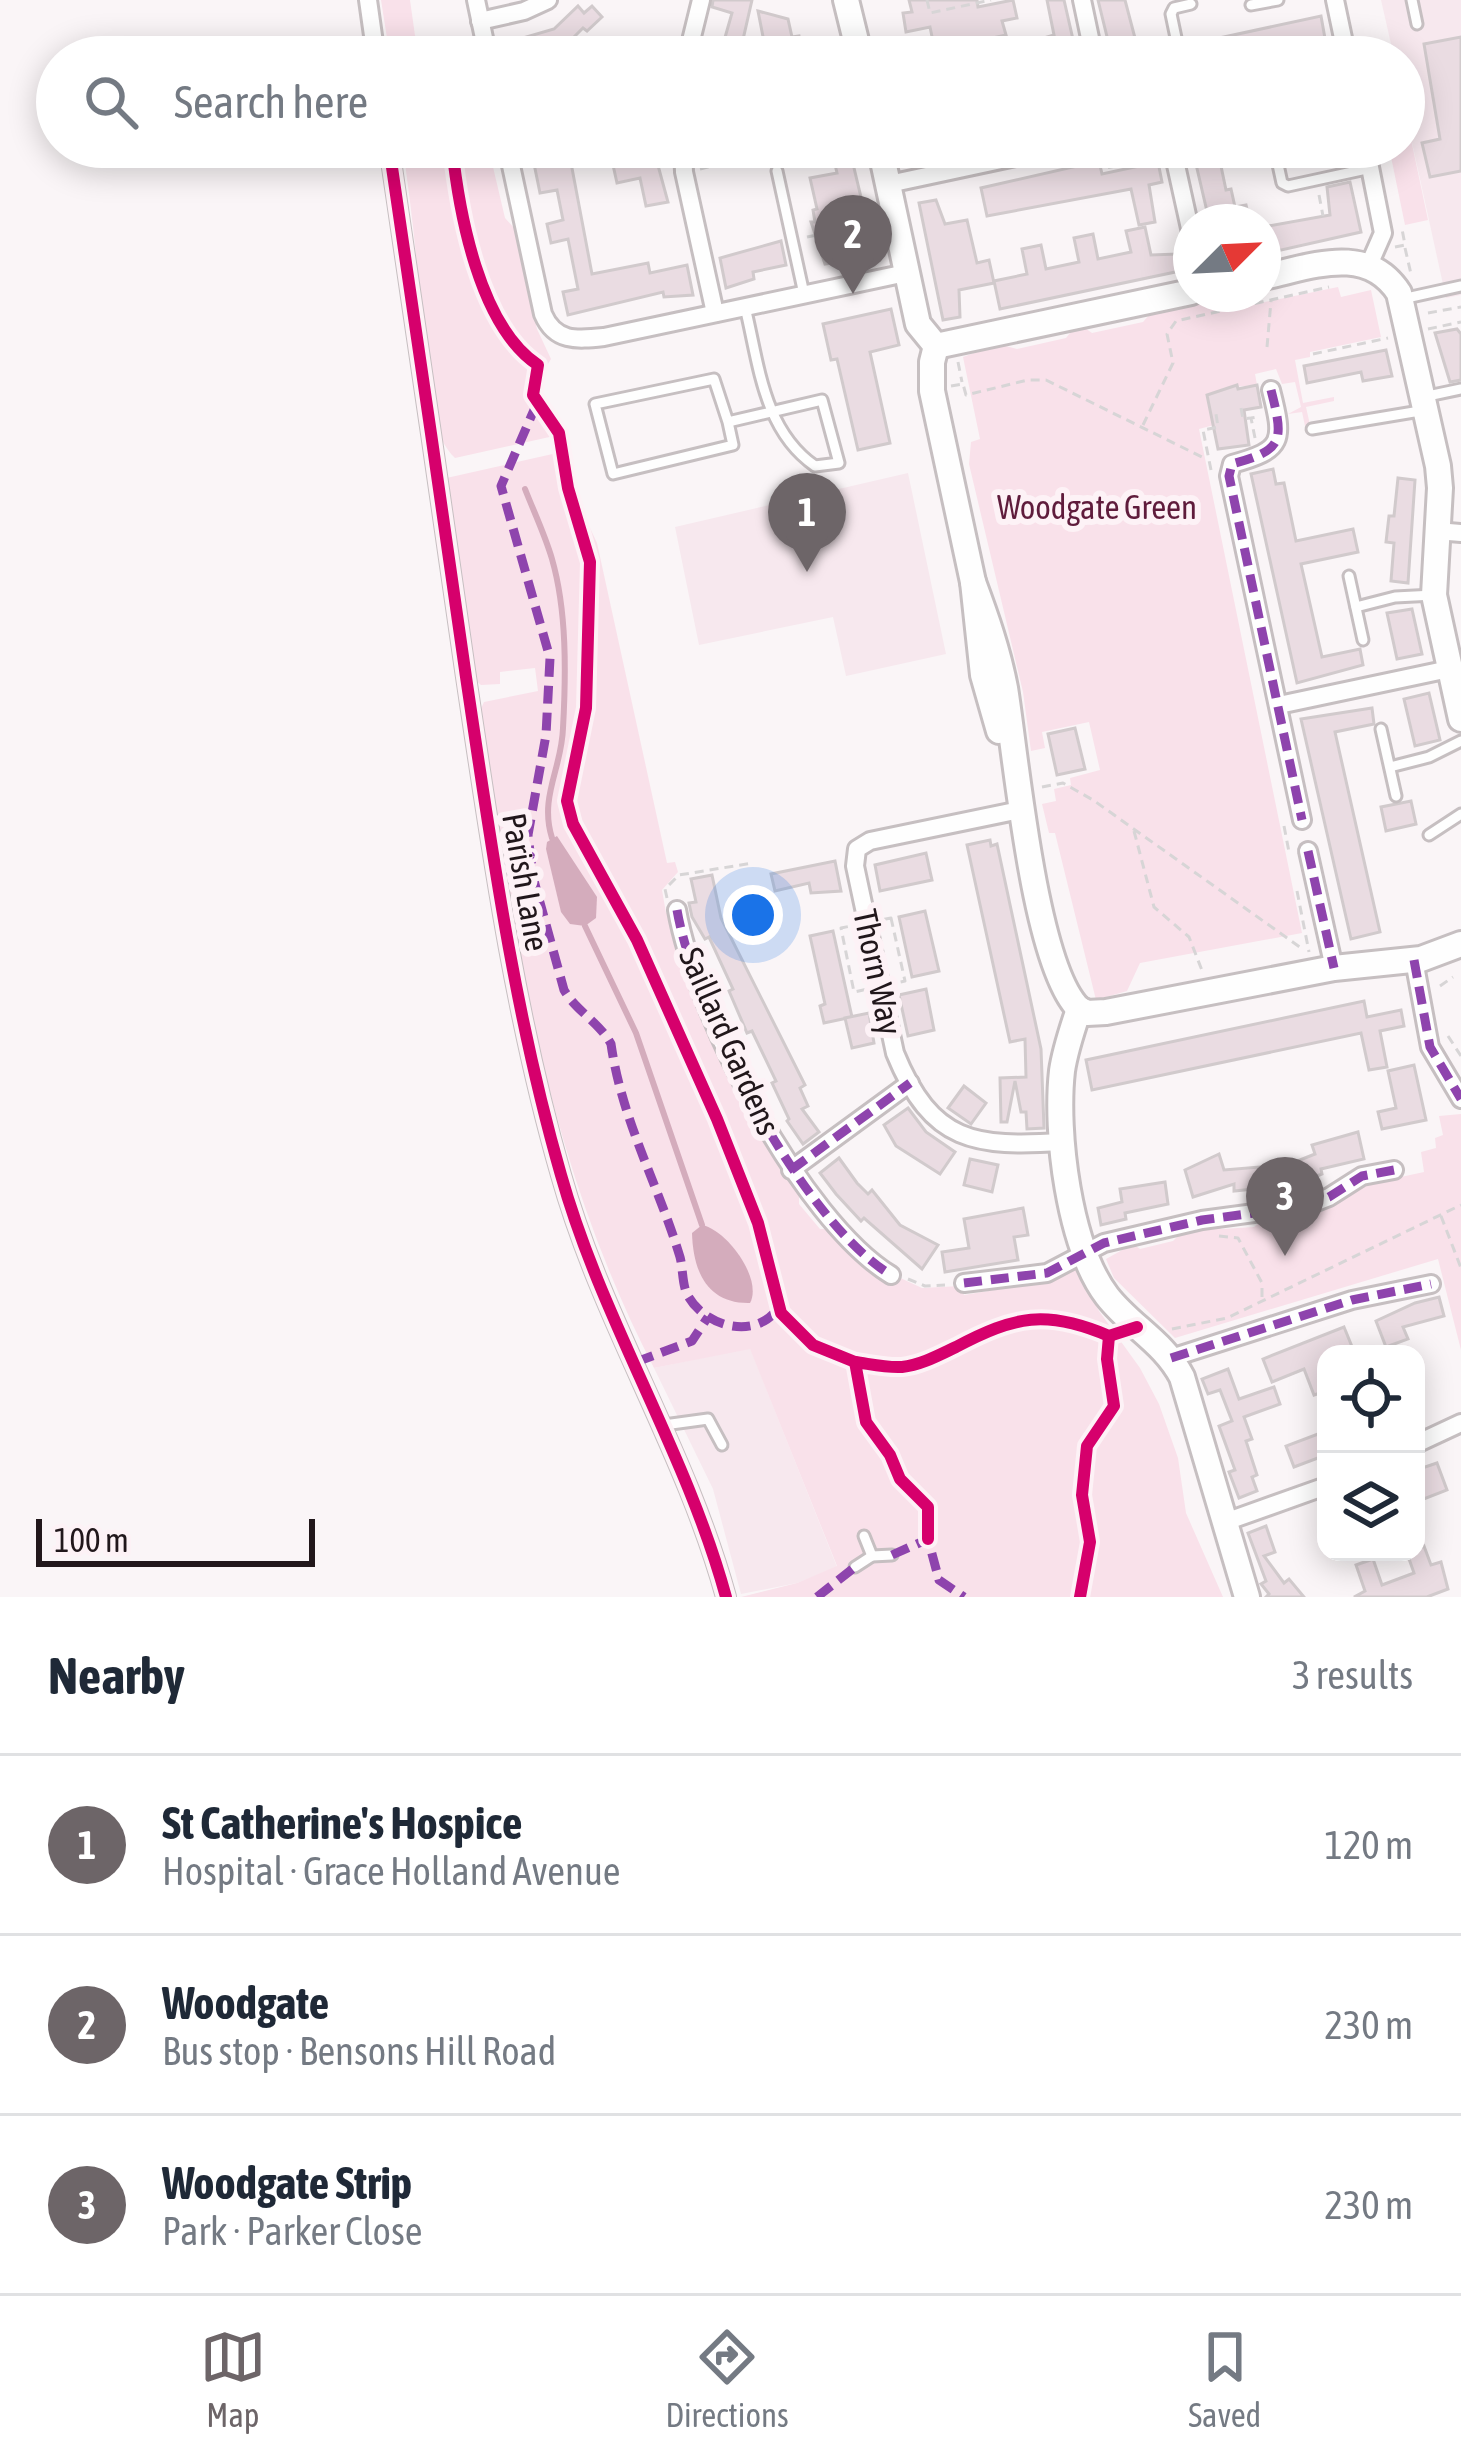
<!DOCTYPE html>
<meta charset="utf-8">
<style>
:root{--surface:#fff;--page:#f2f2f3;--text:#1f2937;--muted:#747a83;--line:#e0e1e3;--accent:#6d6568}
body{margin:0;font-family:"Asap Condensed",sans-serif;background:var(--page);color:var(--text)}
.controls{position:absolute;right:36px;bottom:36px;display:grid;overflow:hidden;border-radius:24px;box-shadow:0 6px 30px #0003}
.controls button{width:108px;height:108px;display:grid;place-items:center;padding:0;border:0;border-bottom:3px solid var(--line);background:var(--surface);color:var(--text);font:60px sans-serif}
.compass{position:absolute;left:1173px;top:204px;width:108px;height:108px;border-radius:50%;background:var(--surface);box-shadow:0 6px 30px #0003;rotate:66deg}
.scale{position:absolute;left:36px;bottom:30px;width:279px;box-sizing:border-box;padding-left:12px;border:6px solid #21171b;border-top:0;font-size:33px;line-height:42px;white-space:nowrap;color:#21171b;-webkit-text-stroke:9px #fdf2f6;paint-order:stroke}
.you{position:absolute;left:753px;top:915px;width:42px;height:42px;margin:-30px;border:9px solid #fff;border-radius:50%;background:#1a73e8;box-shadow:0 0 0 18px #1a73e833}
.badge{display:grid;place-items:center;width:78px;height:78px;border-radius:50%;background:var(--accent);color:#fff;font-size:39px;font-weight:700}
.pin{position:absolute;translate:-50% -99px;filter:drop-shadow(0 3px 6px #0008)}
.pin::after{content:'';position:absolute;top:63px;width:42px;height:36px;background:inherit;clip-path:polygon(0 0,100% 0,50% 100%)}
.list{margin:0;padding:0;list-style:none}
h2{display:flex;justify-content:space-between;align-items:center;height:156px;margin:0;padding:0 48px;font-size:51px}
h2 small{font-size:39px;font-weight:400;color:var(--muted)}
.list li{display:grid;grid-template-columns:78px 1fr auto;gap:36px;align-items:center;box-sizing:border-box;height:180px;padding:0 48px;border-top:3px solid var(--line)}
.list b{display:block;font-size:45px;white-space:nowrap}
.list p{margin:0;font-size:39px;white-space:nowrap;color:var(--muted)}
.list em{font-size:39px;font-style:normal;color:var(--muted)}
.icon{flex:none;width:66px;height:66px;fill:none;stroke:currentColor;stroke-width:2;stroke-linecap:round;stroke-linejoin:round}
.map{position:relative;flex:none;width:1461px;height:1597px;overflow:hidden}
.search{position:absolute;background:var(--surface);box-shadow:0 6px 30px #0003;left:36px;right:36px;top:36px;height:132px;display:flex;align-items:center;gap:30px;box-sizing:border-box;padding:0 42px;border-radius:66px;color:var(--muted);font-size:45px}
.sheet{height:696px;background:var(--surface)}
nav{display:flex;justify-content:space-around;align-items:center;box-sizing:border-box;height:168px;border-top:3px solid var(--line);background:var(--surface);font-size:33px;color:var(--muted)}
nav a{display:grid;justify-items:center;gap:6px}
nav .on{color:var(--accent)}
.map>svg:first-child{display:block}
.built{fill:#f7e8ee}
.green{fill:#f9e1ea}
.water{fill:#d4acbc}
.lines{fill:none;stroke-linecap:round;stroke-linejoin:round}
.stream{stroke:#d4acbc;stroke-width:6}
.building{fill:#eadce2;stroke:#d1cacc;stroke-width:3}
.lane-casing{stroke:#c6bfc1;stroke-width:15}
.street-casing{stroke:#c6bfc1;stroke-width:22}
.secondary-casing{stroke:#c6bfc1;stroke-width:30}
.path{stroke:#d7d5d6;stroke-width:3;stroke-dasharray:9 6;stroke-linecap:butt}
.lane{stroke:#fefefe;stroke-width:9}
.street{stroke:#fefefe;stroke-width:16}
.secondary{stroke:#fefefe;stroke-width:24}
.quiet{stroke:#8e44ad;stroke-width:9;stroke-dasharray:18 9;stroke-linecap:butt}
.cycleway-casing{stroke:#fdf2f6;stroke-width:20}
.cycleway{stroke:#d6006c;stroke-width:12}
.labels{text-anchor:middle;stroke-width:12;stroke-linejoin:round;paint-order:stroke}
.park-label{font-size:33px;fill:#5f1c3c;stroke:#fdf2f6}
.street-label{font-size:33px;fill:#21171b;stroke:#fdf2f6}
</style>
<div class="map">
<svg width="1461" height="1597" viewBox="0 0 1461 1597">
<rect width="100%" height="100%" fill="#faf5f7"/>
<g class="built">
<path d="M1381 0H1461V295L1446 298 1404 106V57H1394Z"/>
<path d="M908 473 946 654 846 676 833 617 699 645 675 527Z"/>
<path d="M750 1348 837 1567 797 1583 741 1594 713 1489 654 1368Z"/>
</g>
<g class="green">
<path d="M381 0H410L418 57H390Z"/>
<path d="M1404 106 1428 220 1405 225 1389 147H1404Z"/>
<path d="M403 147H497L499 159 493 167 505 218 516 230 537 329 551 359C525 400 549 399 563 434L455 458C417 419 420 321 417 268 414 228 408 187 403 147Z"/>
<path d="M1338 287 1341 297 1371 290 1381 337 1310 352V357L1295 360 1303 403 1334 397V401L1306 407 1310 425 1305 426 1302 412 1288 414 1301 407 1295 382 1282 384 1276 369 1255 374 1257 385 1223 388 1214 425 1199 429 1302 933 1140 963 1127 991 1096 1000 1055 833H1049L1042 804 1056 801 1054 789 1071 785 1070 778 1100 770 1089 722 1042 732 1045 748 1031 751 1023 692 969 464 971 442 980 439 963 357 998 344 1017 349 1066 338 1075 327 1082 326 1092 333 1143 322 1150 314 1237 294H1251L1260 303Z"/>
<path d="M566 451 576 498 597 543 667 863 675 862 678 872 662 890 666 913H671L679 953 759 1129 799 1192V1204L820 1229H829L863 1264 892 1283 896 1276 922 1288 961 1286 964 1295 1047 1281 1075 1266 1099 1311 1140 1368 1159 1404 1178 1458 1186 1513 1223 1597H741L797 1583 837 1566 750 1349 654 1368C546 1159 514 943 479 713L484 702 538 691 535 668 500 672V684L481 685 475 680 442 479Z"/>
<path d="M1461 1114V1350L1438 1259 1175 1338 1114 1278 1106 1259 1124 1249V1245L1133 1244 1140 1249 1173 1241 1182 1232 1214 1225 1222 1229 1254 1227 1262 1221 1313 1213 1359 1186 1424 1172 1421 1152 1436 1148 1435 1138 1443 1135 1439 1116Z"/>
</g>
<g class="water">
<path d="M557 836 597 897 596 918 585 926 570 924 561 912 546 849 547 842Z"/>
<path d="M702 1225C727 1230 763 1279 750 1303 707 1304 693 1271 692 1233Z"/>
</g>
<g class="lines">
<g class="stream">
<path d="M525 489C534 512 545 535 552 559 567 611 566 674 563 728 562 768 539 797 552 838"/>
<path d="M585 926 636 1033 702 1225"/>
</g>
</g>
<g class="building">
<path d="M713 0H752L739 57 720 55 732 13 712 7Z"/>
<path d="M909 0H977L978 7 1013 0 1017 18 1002 21 1006 35 935 51 930 27 906 32 903 13 912 12Z"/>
<path d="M1047 0H1064L1077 57H1052L1047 37 1054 35Z"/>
<path d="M1098 0H1125L1140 57H1112Z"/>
<path d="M578 6 584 13 592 6 602 17 587 31 583 28 559 52 560 57H513L509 42 554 29Z"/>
<path d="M758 11 788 19 792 37 799 36 802 54 767 57Z"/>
<path d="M1321 16 1326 44 1255 57H1189L1187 45Z"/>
<path d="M1461 37V171L1430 177 1422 143 1440 139 1424 44Z"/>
<path d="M568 147 592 274 648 263 650 273 687 265 693 295 664 297 663 292 568 315 563 292 578 289 568 239 551 243 547 224 563 220 557 190 540 193 531 149Z"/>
<path d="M633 147H653L668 202 646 206 640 178 617 183 613 165 636 161Z"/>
<path d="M831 147H849L875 256 825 264 811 222H815L813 210 817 209 810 178 837 173Z"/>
<path d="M1192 147H1217L1226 190 1231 189 1235 207 1246 205 1250 222H1234L1233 214 1209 220Z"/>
<path d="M1099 161 1102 174 1158 162 1162 182 1149 185 1155 222 1139 225 1131 189 987 216 981 188Z"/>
<path d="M1350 182 1361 232 1263 254V227L1330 215 1327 187Z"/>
<path d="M936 200 945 224 967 220 977 263 989 260 994 283 959 290 960 317 943 320 919 203Z"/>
<path d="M1145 227 1151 255 1177 254 1180 271 1000 309 994 281 1027 274 1022 249 1041 245 1046 269 1079 262 1074 238 1093 234 1098 259 1131 252 1126 231Z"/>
<path d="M781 241 786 265 753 272 754 279 726 288 720 258Z"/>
<path d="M891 309 899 345 870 352 890 443 858 450 837 359 831 360 823 324Z"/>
<path d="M1457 329 1461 334V380L1450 382 1435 333Z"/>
<path d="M1386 350 1392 376 1363 381 1361 372 1307 383 1304 366Z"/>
<path d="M1237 385 1238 389 1257 385 1261 407 1244 410 1249 445 1218 449 1207 395Z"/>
<path d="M1273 469 1276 484 1284 483 1296 541 1353 529 1358 552 1301 564 1322 657 1360 649 1363 665 1297 683 1251 474Z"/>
<path d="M1398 478 1415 480 1408 583 1391 581 1394 543 1386 542 1389 516H1394Z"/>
<path d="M1412 609 1422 654 1397 659 1387 613Z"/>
<path d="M1429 693 1440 740 1415 746 1404 699Z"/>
<path d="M1372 708 1374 724 1335 732 1380 932 1351 939 1301 719Z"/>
<path d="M1075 728 1085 769 1057 775 1048 734Z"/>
<path d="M1411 801 1416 824 1386 831 1381 807Z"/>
<path d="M990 840 991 846 997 844 1041 1049 1044 1128 1027 1129 1026 1112H1021L1015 1081 1007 1122H1001L1000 1078 1026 1077 1025 1039 1010 1042 967 845Z"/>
<path d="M926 853 932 880 880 891 875 865Z"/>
<path d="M835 861 841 891 811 893 809 883 775 891 771 874Z"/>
<path d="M712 875 721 918 805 1085 800 1088 808 1106 802 1109 819 1132 803 1144 787 1121 789 1119 772 1083 776 1081 752 1031 747 1033 729 991 733 989 709 937 705 939 692 917 689 903 696 902 691 879Z"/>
<path d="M925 911 939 971 912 977 899 917Z"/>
<path d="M833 931 852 1017 824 1023 820 1006 825 1004 810 936Z"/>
<path d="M926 989 934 1030 908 1036 899 995Z"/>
<path d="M1364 1001 1367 1017 1401 1010 1404 1026 1380 1031 1387 1067 1369 1070 1361 1033 1092 1090 1086 1060Z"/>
<path d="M869 1013 874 1043 852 1048 845 1018Z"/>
<path d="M1414 1065 1426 1120 1382 1129 1378 1112 1396 1108 1388 1071Z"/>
<path d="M964 1086 986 1103 971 1124 948 1108Z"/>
<path d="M908 1108 926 1132 955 1152 940 1174 896 1146 884 1125Z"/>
<path d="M1358 1132 1364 1159 1321 1169 1322 1174 1294 1185 1287 1165 1315 1154 1312 1145Z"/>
<path d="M1219 1154 1224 1170 1272 1166 1273 1172 1263 1175 1264 1188 1234 1191V1184L1193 1197 1185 1170Z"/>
<path d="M839 1158 857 1183 868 1194 872 1190 900 1225 938 1245 922 1269 864 1218 861 1221 836 1194 820 1173Z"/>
<path d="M970 1159 998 1165 992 1192 964 1185Z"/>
<path d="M1165 1182 1168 1204 1125 1213 1126 1219 1101 1225 1098 1208 1122 1202 1120 1189Z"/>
<path d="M1023 1208 1028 1235 1014 1237 1018 1260 945 1272 942 1252 969 1248 964 1219Z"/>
<path d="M1439 1297 1444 1316 1403 1327 1408 1339 1386 1347 1376 1321 1415 1303Z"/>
<path d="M1344 1327 1355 1354H1326V1360L1321 1362 1326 1391 1314 1395 1304 1369 1272 1382 1263 1359Z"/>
<path d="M1228 1369 1239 1399 1274 1387 1280 1404 1244 1417 1252 1439 1246 1441 1257 1475 1252 1477 1257 1491 1239 1498 1229 1472 1235 1470 1219 1426 1232 1421 1220 1390 1208 1394 1202 1379Z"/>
<path d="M1326 1431V1455L1294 1467 1286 1446Z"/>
<path d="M1437 1463 1447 1490 1416 1502V1470Z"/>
<path d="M1266 1526 1275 1552 1264 1556 1284 1583 1289 1579 1304 1597H1266L1269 1594 1261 1584 1266 1581 1248 1533Z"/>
<path d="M1424 1546 1431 1565 1441 1562 1448 1589 1427 1597H1354L1365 1591 1356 1565 1373 1559 1382 1585 1414 1573 1407 1553Z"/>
</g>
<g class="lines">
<defs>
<g id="lane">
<path d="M1412 0 1417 24"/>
<path d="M1251 5 1278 0"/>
<path d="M1180 57 1171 14 1174 8 1191 4"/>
<path d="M1277 160 1282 183 1288 186 1371 168"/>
<path d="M777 171 804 294"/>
<path d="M1402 299 1461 286"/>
<path d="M1423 397 1461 389"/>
<path d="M728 422 714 379 595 404 613 474 733 445 728 422 822 400 839 463 815 466C763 430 759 364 745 307"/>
<path d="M1312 429 1420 411"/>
<path d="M1349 576 1363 640"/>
<path d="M1356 607 1395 597 1434 595"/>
<path d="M1381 729 1396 796"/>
<path d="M1390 767 1429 757 1461 741"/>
<path d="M1429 835 1461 814"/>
<path d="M664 1425 708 1419 722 1445"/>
<path d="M864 1536 872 1556"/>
<path d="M855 1567 872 1556 892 1555"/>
</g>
<g id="street">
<path d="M368 0 376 57"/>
<path d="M476 0 488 57"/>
<path d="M1082 0 1094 57"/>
<path d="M1335 0 1347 57"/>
<path d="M480 21 524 11 548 0"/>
<path d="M687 57 701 0"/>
<path d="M389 147C415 324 441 500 466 677 491 844 514 1012 561 1175 602 1321 686 1451 726 1597"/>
<path d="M507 147 543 314C555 342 576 340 604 337L906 273"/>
<path d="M683 147 684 172 715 313"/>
<path d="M1172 147 1191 233"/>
<path d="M1366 147 1383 233 1369 265"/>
<path d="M889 184 1062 147"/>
<path d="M1271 390C1284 441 1284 450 1232 464L1229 476 1302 820"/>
<path d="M1437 531 1461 533"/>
<path d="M1279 705 1449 669"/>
<path d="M1020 810 870 841 857 849 855 866 895 1053C932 1144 975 1147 1063 1142"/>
<path d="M1308 851 1334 968"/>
<path d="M677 910C695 1013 801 1220 891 1275"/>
<path d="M1414 960 1430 1047 1461 1099"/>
<path d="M791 1170 910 1083"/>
<path d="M964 1283 1047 1273 1104 1243 1202 1220 1306 1206 1329 1197 1362 1176 1394 1170"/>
<path d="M1171 1358 1352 1300 1431 1284"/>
<path d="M1416 1444 1461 1423"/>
<path d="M1225 1522 1326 1486"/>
</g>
<g id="secondary">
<path d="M846 0 860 57"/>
<path d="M880 147 918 324 936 346 1191 292"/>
<path d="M1263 277C1311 267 1367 243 1399 293L1438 466 1440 488 1434 595 1461 719"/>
<path d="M936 346 932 362V391L973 582 983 675 999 731"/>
<path d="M973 582C986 617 998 651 1005 688 1016 756 1034 965 1079 1009"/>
<path d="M1079 1009C1072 1030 1065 1050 1062 1071 1055 1133 1069 1246 1107 1296 1130 1326 1164 1342 1182 1377L1247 1597"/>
<path d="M1079 1009 1087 1013 1106 1012 1334 968 1421 959 1461 944"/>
</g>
</defs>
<use href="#lane" class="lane-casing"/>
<use href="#street" class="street-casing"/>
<use href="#secondary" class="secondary-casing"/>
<g class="path">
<path d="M927 0 930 13 991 0"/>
<path d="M1143 56 1142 51 1163 46"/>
<path d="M1284 57 1328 48"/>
<path d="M1073 162 1103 156 1106 168 1154 158"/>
<path d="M1124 162 1139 147"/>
<path d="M700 169 715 165 712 147"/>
<path d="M1319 195 1323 216"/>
<path d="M807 237 839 231 840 238"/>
<path d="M1395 247 1405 245 1402 229"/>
<path d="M1405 248 1411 274"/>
<path d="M1428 313 1461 307"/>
<path d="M1428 329 1461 322"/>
<path d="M1267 347 1271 301"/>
<path d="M1313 354 1388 338"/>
<path d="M958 362 962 382"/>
<path d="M951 386 963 384 966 395 1028 380H1046L1206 459"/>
<path d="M1241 408 1243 419 1250 418"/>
<path d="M1143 425 1173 363 1167 334 1176 321 1329 287"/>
<path d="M1255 438 1251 418 1257 417"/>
<path d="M1211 470 1203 430 1218 427 1216 414"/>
<path d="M1042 787 1063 783 1093 800 1304 950"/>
<path d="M1284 826 1289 852"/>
<path d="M1134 831 1154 907 1189 937 1203 973"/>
<path d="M1297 891 1309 952"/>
<path d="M667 898 665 889 679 875 753 863"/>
<path d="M891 918 905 981 854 992 841 928Z"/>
<path d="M1440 986 1453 977"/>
<path d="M1448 1036 1461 1056"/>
<path d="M1441 1216 1461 1268"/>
<path d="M1219 1236 1238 1238 1262 1283V1299"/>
<path d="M908 1279 925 1286 945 1285"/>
<path d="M1172 1329 1227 1318 1461 1205"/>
</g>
<use href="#lane" class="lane"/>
<use href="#street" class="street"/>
<use href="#secondary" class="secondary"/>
<g class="quiet">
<path d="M1271 390C1284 441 1284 450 1232 464L1229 476 1302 820"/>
<path d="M537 403 501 486 550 658 546 735 528 835 533 877 564 990C576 1011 599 1022 611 1044 622 1121 658 1184 680 1257 683 1268 682 1283 687 1294 704 1328 757 1340 778 1308"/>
<path d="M1308 851 1334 968"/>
<path d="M677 910C695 1013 801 1220 891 1275"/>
<path d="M1414 960 1430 1047 1461 1099"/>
<path d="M791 1170 910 1083"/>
<path d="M964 1283 1047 1273 1104 1243 1202 1220 1306 1206 1329 1197 1362 1176 1394 1170"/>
<path d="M1171 1358 1352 1300 1431 1284"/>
<path d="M636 1362 692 1341 708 1317"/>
<path d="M892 1555 928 1539 939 1580 964 1597"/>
<path d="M817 1597 855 1567"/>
</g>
<defs>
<g id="cycleway">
<path d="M389 147C415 324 441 500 466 677 491 844 514 1012 561 1175 602 1321 686 1451 726 1597"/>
<path d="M452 147C459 212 479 326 538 365L533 395 559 433 568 488 590 562 586 708 567 801 573 824 637 940 717 1119 758 1223 781 1313 813 1345 855 1362"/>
<path d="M928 1539V1507L900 1479 890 1455 866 1422 855 1362C870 1364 886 1368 902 1367 921 1365 939 1355 956 1347 1015 1316 1046 1309 1109 1336L1137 1327"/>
<path d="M1080 1597 1090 1542 1082 1495 1087 1446 1114 1406 1107 1359 1109 1336"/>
</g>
</defs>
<use href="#cycleway" class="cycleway-casing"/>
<use href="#cycleway" class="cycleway"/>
</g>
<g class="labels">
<g class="park-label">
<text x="1097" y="519">Woodgate Green</text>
</g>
<g class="street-label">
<text transform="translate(526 882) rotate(80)" y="12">Parish Lane</text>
<text transform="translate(878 972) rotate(78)" y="12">Thorn Way</text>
<text transform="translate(730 1041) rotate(66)" y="12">Saillard Gardens</text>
</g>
</g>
</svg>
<div class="controls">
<button><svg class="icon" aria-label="locate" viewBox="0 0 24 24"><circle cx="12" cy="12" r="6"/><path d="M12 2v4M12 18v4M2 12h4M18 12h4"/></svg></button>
<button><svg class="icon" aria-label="layers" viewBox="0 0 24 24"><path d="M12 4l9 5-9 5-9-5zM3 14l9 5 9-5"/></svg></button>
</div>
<svg class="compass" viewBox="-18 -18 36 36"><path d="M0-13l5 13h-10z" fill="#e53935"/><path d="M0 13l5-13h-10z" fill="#747a83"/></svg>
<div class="scale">100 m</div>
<div class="you"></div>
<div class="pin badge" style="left:807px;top:572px">1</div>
<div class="pin badge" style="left:853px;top:294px">2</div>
<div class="pin badge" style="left:1285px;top:1256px">3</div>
<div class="search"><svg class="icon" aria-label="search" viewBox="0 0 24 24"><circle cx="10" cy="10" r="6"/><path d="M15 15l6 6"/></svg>Search here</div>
</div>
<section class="sheet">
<h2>Nearby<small>3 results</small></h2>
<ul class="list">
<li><span class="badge">1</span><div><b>St Catherine's Hospice</b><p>Hospital · Grace Holland Avenue</p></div><em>120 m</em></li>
<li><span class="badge">2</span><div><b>Woodgate</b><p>Bus stop · Bensons Hill Road</p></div><em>230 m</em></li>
<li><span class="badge">3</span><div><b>Woodgate Strip</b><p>Park · Parker Close</p></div><em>230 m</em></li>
</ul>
</section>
<nav>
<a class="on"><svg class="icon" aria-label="map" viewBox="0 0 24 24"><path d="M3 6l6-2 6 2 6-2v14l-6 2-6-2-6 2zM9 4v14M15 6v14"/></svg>Map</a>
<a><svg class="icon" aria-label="directions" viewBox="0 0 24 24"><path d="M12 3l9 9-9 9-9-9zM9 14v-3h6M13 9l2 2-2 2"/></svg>Directions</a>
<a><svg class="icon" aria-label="saved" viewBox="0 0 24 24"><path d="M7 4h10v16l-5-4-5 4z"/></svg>Saved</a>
</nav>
